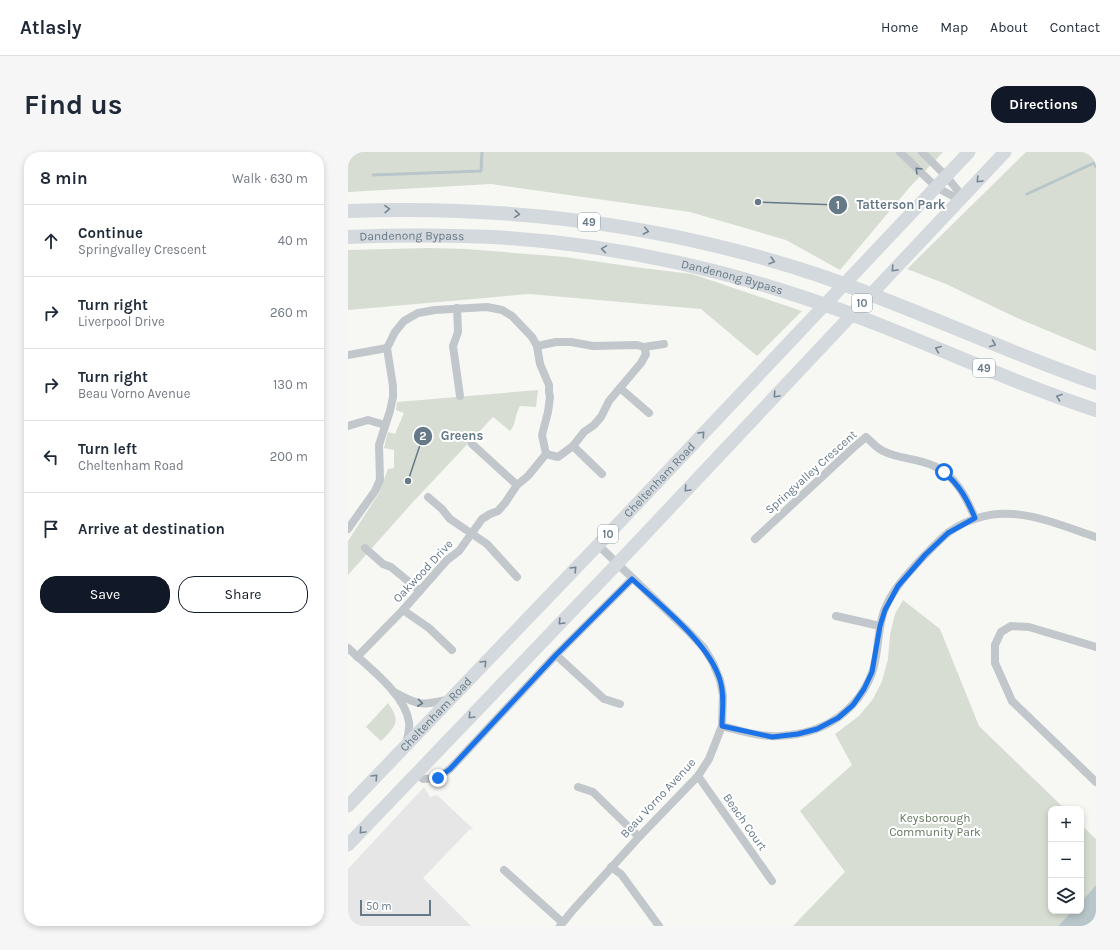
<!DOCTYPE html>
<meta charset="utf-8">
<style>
:root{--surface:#fff;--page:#f6f6f7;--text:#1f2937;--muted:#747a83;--line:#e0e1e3;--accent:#111827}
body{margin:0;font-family:Karla,sans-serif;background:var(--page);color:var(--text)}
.controls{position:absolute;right:12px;bottom:12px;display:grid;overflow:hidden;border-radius:8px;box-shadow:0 2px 6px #0003}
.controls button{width:36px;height:36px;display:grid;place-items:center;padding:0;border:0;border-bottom:1px solid var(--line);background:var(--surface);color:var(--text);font:20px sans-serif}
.scale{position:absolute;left:12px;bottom:10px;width:71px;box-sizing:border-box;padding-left:4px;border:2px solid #657987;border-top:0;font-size:11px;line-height:14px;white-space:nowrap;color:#657987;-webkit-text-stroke:3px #fff;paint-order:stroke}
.stop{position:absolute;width:12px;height:12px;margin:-9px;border:3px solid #1a73e8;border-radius:50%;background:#fff}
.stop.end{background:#1a73e8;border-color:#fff;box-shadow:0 1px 4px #0008}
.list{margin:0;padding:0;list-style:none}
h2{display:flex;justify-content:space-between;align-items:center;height:52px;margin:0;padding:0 16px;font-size:17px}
h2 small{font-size:13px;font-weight:400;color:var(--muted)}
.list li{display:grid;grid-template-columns:26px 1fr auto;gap:12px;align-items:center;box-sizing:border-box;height:72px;padding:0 16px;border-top:1px solid var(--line)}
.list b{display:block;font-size:15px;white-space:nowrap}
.list p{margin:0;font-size:13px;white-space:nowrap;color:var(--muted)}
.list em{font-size:13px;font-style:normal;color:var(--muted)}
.actions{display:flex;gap:8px;padding:12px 16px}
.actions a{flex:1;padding:9px 0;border:1px solid var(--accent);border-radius:16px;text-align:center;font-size:14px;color:var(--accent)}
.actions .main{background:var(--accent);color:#fff}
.icon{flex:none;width:22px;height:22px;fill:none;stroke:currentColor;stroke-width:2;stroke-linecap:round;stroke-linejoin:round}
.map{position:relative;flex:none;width:748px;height:774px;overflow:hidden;border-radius:16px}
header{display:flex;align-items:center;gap:24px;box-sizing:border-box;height:56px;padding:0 20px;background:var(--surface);border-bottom:1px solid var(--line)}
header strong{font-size:19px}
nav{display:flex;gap:22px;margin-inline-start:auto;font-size:14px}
.intro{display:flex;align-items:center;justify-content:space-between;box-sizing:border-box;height:96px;padding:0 24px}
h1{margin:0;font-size:28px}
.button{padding:10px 18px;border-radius:16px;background:var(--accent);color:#fff;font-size:14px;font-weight:700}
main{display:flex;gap:24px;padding:0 24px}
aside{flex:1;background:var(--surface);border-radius:16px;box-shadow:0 2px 6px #0003}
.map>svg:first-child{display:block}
.built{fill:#e5e6e5}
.green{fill:#d7ddd3}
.water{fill:#b8c6c9}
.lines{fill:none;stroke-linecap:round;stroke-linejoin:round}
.stream{stroke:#b8c6c9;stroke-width:3}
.minor{stroke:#c2c7cb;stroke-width:8}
.primary{stroke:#d4d9dd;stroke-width:13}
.trunk{stroke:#d4d9dd;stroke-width:14}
.oneway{stroke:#657987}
.oneway2{stroke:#768794}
.route{stroke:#1a73e8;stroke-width:5}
.labels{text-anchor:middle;stroke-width:4;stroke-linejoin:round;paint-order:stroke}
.shield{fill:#fff;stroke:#93a1ab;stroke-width:1}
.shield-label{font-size:11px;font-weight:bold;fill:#657987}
.street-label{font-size:12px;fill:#657987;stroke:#fff}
.park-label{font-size:12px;fill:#667860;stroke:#fff}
.leader{fill:none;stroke:#657987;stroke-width:1.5}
.callout-dot{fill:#657987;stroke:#fff;stroke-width:1.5}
.mark-label{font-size:12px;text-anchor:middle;font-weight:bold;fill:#fff}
.callout-label{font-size:13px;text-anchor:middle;font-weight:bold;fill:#657987;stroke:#fff;stroke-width:4;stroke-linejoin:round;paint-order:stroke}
</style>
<header>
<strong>Atlasly</strong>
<nav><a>Home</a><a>Map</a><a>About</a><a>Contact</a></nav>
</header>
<div class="intro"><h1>Find us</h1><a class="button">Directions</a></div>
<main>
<aside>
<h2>8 min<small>Walk · 630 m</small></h2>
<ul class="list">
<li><svg class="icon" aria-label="ahead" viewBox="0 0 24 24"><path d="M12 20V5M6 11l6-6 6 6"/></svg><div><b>Continue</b><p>Springvalley Crescent</p></div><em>40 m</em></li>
<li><svg class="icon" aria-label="right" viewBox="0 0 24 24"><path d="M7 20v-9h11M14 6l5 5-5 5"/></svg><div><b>Turn right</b><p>Liverpool Drive</p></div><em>260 m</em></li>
<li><svg class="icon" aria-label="right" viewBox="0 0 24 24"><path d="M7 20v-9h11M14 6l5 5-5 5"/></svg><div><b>Turn right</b><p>Beau Vorno Avenue</p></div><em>130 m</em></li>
<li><svg class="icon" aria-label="left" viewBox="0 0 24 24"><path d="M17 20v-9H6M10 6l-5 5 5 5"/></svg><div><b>Turn left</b><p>Cheltenham Road</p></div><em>200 m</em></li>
<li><svg class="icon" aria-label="arrive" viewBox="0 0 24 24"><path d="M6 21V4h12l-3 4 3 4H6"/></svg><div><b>Arrive at destination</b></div></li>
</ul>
<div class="actions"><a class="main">Save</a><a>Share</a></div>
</aside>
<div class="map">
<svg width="748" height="774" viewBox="0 0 748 774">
<rect width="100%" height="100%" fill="#f7f7f4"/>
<path class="built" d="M76 635 82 645 89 643 125 677 124 678 122 677 75 726 123 774H0V717Z"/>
<g class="green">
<path d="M0 0H595L561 36 492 118 438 88 342 60 143 32 0 40Z"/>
<path d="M678 0H748V199L667 165 598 132 559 117Z"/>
<path d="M82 96 118 97 217 105 294 116 344 122 454 159 409 204 353 157 181 142 0 158V98Z"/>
<path d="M190 238 188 255 172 254C167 262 168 273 162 279L145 265 64 351 0 423V389L31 341 40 317 46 316V298L36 296 40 280 47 282 56 261 48 258 49 250Z"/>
<path d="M555 448 592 477 631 574 717 657H703V759H724L710 774H445L497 720 452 659 504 613 487 582 511 564 525 547 534 529 540 507 542 483 547 462Z"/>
<path d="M40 551C54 570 47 575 33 589L18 575Z"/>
<path d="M733 673 748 687V733L733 750Z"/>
</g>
<path class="water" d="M748 733V765L740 774H710L724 759H733V750Z"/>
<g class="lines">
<g class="stream">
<path d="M25 23 133 19 134 0"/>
<path d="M679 42 746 11 748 15"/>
</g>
<g class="minor">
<path d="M552 0 588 35 612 48"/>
<path d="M574 0 598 24 615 45"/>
<path d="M109 156 110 180 105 194 112 244"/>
<path d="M189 194 208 190H223L245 194 289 193 296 195 298 202 293 211 261 249 253 265 246 273 236 280 225 294 210 305 198 302"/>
<path d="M296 195 316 192"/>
<path d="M0 203 39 196"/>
<path d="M272 236 301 261"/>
<path d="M0 274 20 268 37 273"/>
<path d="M124 292 169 333"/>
<path d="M225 294 254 322"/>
<path d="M80 345 94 357 102 367 139 392 169 425"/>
<path d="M0 377 27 339 32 328 31 293 42 259 45 245V234L39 196 47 180 56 169 70 161 87 158 139 155 154 158 164 164 184 185 189 194 192 212 201 233V240L202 245 200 260 194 283 198 302 180 324 169 333 157 351 150 359 142 362 134 367 111 399 99 408 55 458 9 505"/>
<path d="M407 387 505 296 518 285C524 290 528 296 535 299 550 307 570 306 586 314 608 324 618 345 627 366"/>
<path d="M17 396 35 412 43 415 72 439"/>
<path d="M55 458 81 476 104 498"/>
<path d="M488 464 532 474"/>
<path d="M748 495 681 475 663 474 653 480 647 493V511L664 549 748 630"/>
<path d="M0 496C20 515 57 542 61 570 62 578 60 584 58 591"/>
<path d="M208 503 256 547 272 552"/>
<path d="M46 540C71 554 74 554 102 547"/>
<path d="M374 574C390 578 407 584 424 584 430 585 436 583 442 583 480 579 510 557 524 521 531 501 529 479 536 459 544 438 560 421 575 405 583 397 592 387 601 380 651 345 697 368 748 385"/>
<path d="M68 621 75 627 90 626 102 617 208 503 284 427"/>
<path d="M350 624 424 729"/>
<path d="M230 635 245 640 291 685"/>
<path d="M263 715 273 722 311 774"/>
<path d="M156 718 214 770"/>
<path d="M212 774 225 758 291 685 350 624 361 607 374 574 375 543 372 528 365 511 356 496 340 479 250 393"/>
</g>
<g class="primary">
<path id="s1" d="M0 654 250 393 621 0"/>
<path d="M0 693 269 412 657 0"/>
</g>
<g class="trunk">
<path d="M0 59C161 53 323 73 476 125 568 157 656 199 748 231"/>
<path id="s2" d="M0 85C48 83 96 83 144 85 250 91 356 112 457 146 556 178 649 226 748 258"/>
</g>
</g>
<defs><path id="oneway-chevron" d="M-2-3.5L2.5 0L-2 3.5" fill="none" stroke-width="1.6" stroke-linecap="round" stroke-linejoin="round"/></defs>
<g class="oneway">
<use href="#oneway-chevron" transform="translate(570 18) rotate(-135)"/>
<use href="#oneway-chevron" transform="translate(72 551) rotate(8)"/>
</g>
<g class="oneway2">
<use href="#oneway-chevron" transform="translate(631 28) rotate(133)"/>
<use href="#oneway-chevron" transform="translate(39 57) rotate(-1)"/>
<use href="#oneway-chevron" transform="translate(169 62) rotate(5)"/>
<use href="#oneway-chevron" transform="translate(298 79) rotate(11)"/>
<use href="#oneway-chevron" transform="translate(256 97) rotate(-171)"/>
<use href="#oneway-chevron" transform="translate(424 109) rotate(16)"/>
<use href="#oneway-chevron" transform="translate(546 117) rotate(133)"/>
<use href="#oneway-chevron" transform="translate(645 192) rotate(22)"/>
<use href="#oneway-chevron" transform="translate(590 197) rotate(-158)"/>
<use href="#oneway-chevron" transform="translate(428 243) rotate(133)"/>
<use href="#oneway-chevron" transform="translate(711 245) rotate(-160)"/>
<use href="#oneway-chevron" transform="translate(354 282) rotate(-47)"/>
<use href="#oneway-chevron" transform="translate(339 337) rotate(133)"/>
<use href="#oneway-chevron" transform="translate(226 417) rotate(-46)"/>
<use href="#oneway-chevron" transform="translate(213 470) rotate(134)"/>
<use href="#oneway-chevron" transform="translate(136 511) rotate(-46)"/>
<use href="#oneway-chevron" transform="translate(123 564) rotate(134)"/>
<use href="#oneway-chevron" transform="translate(27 625) rotate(-46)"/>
<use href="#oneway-chevron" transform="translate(14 679) rotate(133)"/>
</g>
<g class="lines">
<path class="route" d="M90 626 102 617 208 503 284 427C312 453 361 491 372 528 377 543 374 559 374 574L424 585 450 582 469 577 490 566 505 553 516 537 524 520 532 474 537 458 550 434 577 403 600 381 627 366C619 347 612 334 596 320"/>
</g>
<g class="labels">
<g class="shield">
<rect x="230" y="61" width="22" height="18" rx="3"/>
<rect x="504" y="142" width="20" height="18" rx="3"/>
<rect x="625" y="207" width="22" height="18" rx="3"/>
<rect x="250" y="373" width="20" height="18" rx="3"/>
</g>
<g class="shield-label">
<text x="241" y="74">49</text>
<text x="514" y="155">10</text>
<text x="636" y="220">49</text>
<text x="260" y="386">10</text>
</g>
<g class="street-label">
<text dy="4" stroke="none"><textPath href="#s2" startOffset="64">Dandenong Bypass</textPath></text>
<text dy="4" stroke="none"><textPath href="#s2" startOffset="388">Dandenong Bypass</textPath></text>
<text transform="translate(463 320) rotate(-42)" y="4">Springvalley Crescent</text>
<text dy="4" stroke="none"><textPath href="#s1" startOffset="451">Cheltenham Road</textPath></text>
<text transform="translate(75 419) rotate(-47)" y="4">Oakwood Drive</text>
<text dy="4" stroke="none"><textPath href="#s1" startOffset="127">Cheltenham Road</textPath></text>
<text transform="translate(310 646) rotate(-47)" y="4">Beau Vorno Avenue</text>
<text transform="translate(397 670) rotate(55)" y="4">Beach Court</text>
</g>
<g class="park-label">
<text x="587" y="670">Keysborough<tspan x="587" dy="14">Community Park</tspan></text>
</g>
</g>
<path class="leader" d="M410 50L490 53M60 329L75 284"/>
<g class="callout-dot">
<circle cx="410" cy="50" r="4"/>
<circle cx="60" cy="329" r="4"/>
<circle cx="490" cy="53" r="10"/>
<circle cx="75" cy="284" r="10"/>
</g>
<g class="mark-label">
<text x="490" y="57">1</text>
<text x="75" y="288">2</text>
</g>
<g class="callout-label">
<text x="553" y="57">Tatterson Park</text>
<text x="114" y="288">Greens</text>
</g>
</svg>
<div class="controls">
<button>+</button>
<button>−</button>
<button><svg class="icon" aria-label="layers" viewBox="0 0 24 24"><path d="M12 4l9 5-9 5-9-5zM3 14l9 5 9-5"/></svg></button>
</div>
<div class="scale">50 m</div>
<div class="stop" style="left:596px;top:320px"></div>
<div class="stop end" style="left:90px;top:626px"></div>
</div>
</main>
